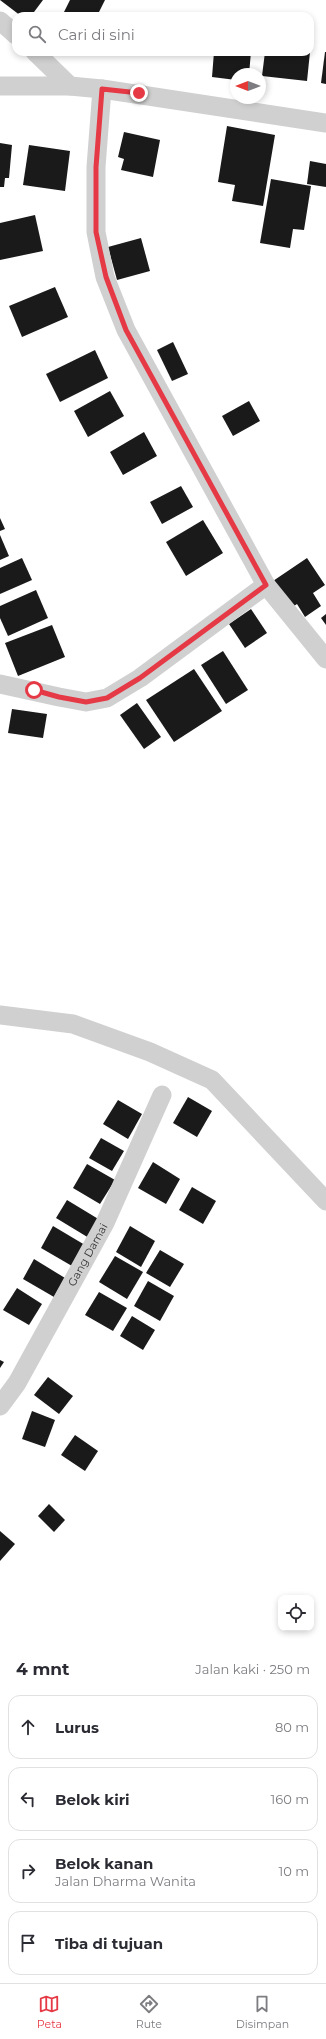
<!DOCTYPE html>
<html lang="id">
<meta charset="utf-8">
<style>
:root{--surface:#fff;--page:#f2f2f3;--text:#2b2b33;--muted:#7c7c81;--line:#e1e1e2;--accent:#e63946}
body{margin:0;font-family:Montserrat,sans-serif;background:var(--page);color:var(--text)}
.controls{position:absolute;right:12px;bottom:12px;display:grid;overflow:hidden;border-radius:8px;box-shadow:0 2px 6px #0003}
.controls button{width:36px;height:36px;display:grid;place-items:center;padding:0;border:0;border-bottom:1px solid var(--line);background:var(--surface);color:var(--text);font:20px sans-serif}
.compass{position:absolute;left:230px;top:68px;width:36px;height:36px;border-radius:50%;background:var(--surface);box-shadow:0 2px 6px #0003;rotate:270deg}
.stop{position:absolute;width:12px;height:12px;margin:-9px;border:3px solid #e63946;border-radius:50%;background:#fff}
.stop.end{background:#e63946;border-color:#fff;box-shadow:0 1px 4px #0008}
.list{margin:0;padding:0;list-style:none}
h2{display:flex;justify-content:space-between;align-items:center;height:52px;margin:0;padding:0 16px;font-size:17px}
h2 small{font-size:13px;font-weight:400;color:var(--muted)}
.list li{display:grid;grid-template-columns:26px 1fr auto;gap:12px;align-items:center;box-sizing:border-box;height:64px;margin:0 8px 8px;padding:0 8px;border:1px solid var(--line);border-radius:12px}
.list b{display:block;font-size:15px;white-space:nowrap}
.list p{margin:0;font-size:13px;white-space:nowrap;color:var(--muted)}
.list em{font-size:13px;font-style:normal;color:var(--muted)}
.icon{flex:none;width:22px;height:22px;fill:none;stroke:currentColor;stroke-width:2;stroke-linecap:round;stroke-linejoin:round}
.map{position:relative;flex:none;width:326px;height:1643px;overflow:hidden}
.search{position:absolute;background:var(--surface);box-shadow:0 2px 6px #0003;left:12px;right:12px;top:12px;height:44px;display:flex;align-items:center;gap:10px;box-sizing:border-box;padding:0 14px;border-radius:12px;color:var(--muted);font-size:15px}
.sheet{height:340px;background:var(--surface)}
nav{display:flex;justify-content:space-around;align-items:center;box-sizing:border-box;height:56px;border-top:1px solid var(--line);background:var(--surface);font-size:11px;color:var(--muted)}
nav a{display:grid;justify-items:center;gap:2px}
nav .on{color:var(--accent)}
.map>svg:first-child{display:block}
.building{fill:#1a1a1a}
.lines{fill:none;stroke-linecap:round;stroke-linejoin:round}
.street{stroke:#d0d0d0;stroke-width:19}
.route{stroke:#e63946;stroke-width:5}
.labels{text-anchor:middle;stroke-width:4;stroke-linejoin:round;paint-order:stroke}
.street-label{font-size:11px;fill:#333;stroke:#fff}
</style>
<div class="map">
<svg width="326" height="1643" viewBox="0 0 326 1643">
<rect width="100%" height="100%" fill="#fff"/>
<g class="building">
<path d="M0 0H43L31 16H21Z"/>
<path d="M70 0H105L97 16H62Z"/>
<path d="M310 35H312L311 47H310Z"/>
<path d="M214 52H251L249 74H236V80L212 77Z"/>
<path d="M265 52H310L307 81 262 76Z"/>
<path d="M325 52H326V84L321 83Z"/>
<path d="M227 126 275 135 263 206 232 201 235 185 218 182Z"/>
<path d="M124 132 160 140 153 177 121 170 124 159 118 157Z"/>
<path d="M0 143 12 145 9 178H5L4 187H0Z"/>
<path d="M29 145 70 151 65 191 23 185Z"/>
<path d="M310 161 326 164V187L307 184Z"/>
<path d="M271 179 311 186 304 230 293 229 290 248 260 243Z"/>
<path d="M35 215 43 251 0 260V223Z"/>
<path d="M141 238 150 271 117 280 108 247Z"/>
<path d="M55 287 68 317 22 337 9 306Z"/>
<path d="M173 342 188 374 172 381 157 350Z"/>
<path d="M95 350 108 378 60 402 46 374Z"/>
<path d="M110 391 124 416 88 437 74 411Z"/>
<path d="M249 401 260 421 233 436 222 416Z"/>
<path d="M144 432 157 456 123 475 110 452Z"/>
<path d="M181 486 193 507 162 524 150 502Z"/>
<path d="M0 518 5 529 0 531Z"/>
<path d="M203 520 223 553 186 576 166 542Z"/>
<path d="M0 535 9 556 0 560Z"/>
<path d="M22 558 32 580 0 594V568Z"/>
<path d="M307 558 325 585 313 593 321 606 305 617 297 604 291 608 273 581Z"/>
<path d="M36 590 48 618 8 636 0 618V606Z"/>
<path d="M251 609 267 633 245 648 229 624Z"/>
<path d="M326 614V625L321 618Z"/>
<path d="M52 625 65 657 18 676 5 643Z"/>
<path d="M223 651 248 690 226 704 201 665Z"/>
<path d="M194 669 222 711 174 742 146 700Z"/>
<path d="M137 703 161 737 144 749 120 715Z"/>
<path d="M12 709 47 714 43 738 8 733Z"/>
<path d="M188 1097 212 1111 197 1137 173 1123Z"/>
<path d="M118 1100 142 1114 128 1139 103 1124Z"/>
<path d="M101 1138 124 1151 112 1171 89 1158Z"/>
<path d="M153 1162 180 1179 166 1204 138 1188Z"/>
<path d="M87 1164 115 1180 100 1204 73 1188Z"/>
<path d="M192 1187 216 1201 203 1224 179 1210Z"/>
<path d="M67 1200 100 1220 89 1238 56 1218Z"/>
<path d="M53 1226 85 1245 72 1266 41 1248Z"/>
<path d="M130 1226 155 1241 141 1267 116 1252Z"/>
<path d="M160 1250 184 1264 170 1287 146 1273Z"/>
<path d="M115 1256 143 1272 127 1299 99 1282Z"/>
<path d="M34 1259 65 1278 54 1297 23 1279Z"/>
<path d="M148 1281 174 1296 160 1321 134 1306Z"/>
<path d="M17 1288 42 1304 29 1325 3 1310Z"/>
<path d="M99 1292 127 1308 113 1331 85 1315Z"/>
<path d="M132 1316 155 1330 143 1350 120 1336Z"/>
<path d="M0 1360 4 1362 0 1368Z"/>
<path d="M48 1377 73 1396 59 1414 34 1395Z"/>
<path d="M32 1411 55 1420 45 1447 22 1439Z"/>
<path d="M75 1435 98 1451 85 1471 61 1455Z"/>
<path d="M49 1504 65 1520 54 1532 38 1516Z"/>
<path d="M0 1531 15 1544 0 1561Z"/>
</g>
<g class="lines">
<g class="street">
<path d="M0 21 16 35"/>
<path d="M35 52 70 86"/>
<path d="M0 86H70L102 89 326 123"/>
<path d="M102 89 96 167V232L105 277 126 330 266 585 326 659"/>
<path d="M0 684 59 697 86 702 107 698 140 678 266 585"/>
<path d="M0 1015 73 1024 150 1052 212 1080 326 1201"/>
<path id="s1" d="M0 1406 17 1383 105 1223 162 1095"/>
</g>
</g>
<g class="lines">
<path class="route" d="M34 690 59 697 86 702 107 698 140 678 266 585 126 330 106 277 96 232V167L102 89 139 93"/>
</g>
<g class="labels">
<g class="street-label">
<text dy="4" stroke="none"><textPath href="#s1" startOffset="175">Gang Damai</textPath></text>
</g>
</g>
</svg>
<div class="controls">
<button><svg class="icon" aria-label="locate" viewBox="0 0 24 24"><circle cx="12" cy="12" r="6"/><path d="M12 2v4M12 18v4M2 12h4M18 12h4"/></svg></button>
</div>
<svg class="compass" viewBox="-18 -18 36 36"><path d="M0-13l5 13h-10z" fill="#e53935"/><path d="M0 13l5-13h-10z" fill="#7c7c81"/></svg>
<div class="stop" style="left:34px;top:690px"></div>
<div class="stop end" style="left:139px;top:93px"></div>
<div class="search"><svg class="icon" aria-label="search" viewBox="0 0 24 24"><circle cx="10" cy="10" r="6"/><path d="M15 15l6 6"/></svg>Cari di sini</div>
</div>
<section class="sheet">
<h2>4 mnt<small>Jalan kaki · 250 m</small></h2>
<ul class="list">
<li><svg class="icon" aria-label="ahead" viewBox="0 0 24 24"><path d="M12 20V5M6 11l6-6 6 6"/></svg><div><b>Lurus</b></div><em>80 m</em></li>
<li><svg class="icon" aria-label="left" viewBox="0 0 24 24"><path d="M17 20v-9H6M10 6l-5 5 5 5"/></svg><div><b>Belok kiri</b></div><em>160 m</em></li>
<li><svg class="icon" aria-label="right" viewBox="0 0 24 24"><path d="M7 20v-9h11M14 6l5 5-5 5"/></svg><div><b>Belok kanan</b><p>Jalan Dharma Wanita</p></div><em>10 m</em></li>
<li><svg class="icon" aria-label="arrive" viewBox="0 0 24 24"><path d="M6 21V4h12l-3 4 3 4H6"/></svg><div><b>Tiba di tujuan</b></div></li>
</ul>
</section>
<nav>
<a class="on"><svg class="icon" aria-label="map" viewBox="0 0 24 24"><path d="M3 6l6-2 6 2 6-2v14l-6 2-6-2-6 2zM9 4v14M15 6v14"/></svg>Peta</a>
<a><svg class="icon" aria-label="directions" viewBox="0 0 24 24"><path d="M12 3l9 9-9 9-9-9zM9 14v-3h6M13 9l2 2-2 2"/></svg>Rute</a>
<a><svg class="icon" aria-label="saved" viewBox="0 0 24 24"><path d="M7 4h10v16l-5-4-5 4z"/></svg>Disimpan</a>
</nav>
